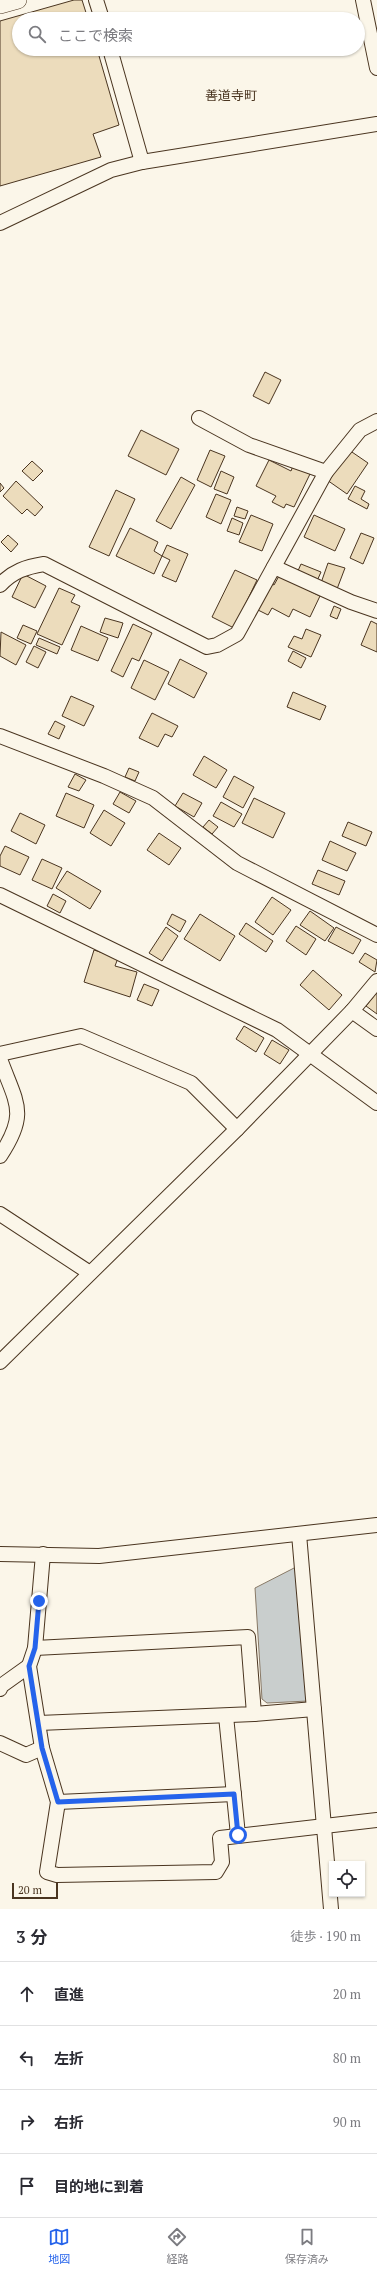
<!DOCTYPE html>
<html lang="ja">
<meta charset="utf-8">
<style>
:root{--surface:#fff;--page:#f2f2f3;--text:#2b2b33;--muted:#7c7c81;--line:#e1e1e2;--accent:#2563eb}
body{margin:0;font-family:"PT Serif","Noto Sans JP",serif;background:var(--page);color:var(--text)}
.controls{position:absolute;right:12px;bottom:12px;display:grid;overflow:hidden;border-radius:0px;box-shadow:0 1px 3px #0004}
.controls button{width:36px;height:36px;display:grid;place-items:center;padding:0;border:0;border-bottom:1px solid var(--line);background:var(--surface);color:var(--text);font:20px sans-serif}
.scale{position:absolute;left:12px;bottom:10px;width:46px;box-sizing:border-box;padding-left:4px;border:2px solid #4a3520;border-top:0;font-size:11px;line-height:14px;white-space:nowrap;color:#4a3520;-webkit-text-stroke:3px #fbf6e9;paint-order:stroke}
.stop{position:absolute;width:12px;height:12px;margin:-9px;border:3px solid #2563eb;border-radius:50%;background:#fff}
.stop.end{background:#2563eb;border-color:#fff;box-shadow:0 1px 4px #0008}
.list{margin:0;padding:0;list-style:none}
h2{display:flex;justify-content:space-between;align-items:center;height:52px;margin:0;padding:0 16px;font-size:17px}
h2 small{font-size:13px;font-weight:400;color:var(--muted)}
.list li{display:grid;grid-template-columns:26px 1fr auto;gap:12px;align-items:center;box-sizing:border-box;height:64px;padding:0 16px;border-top:1px solid var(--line)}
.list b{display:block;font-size:15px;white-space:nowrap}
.list em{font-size:13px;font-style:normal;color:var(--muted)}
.icon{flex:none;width:22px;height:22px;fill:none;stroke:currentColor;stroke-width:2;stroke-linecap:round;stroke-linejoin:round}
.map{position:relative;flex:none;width:377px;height:1909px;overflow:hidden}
.search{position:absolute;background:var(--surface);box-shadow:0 1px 3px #0004;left:12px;right:12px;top:12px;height:44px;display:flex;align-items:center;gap:10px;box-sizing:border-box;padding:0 14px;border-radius:22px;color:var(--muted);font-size:15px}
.sheet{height:308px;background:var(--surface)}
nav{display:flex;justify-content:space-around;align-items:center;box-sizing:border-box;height:56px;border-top:1px solid var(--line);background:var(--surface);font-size:11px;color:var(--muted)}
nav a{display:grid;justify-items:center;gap:2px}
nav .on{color:var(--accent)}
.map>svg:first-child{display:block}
.water{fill:#c9cecd;stroke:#887966}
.building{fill:#ecdcbc;stroke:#4a3520}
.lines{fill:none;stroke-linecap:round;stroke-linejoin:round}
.minor-casing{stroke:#4a3520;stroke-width:16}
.tertiary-casing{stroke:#4a3520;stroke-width:18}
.minor{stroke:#fbf6e9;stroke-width:14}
.tertiary{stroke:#fbf6e9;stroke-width:17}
.route{stroke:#2563eb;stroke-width:5}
.labels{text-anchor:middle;stroke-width:3;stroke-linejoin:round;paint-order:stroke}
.quarter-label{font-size:13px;fill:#4a3520;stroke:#fbf6e9}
</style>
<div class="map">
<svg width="377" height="1909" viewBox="0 0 377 1909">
<rect width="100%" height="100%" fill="#fbf6e9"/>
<path class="water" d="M296 1567 308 1701 267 1703 262 1699 255 1588Z"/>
<g class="building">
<path d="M74 0H82L88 19H19V49H97L119 125 93 134 101 157 0 186V21Z"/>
<path d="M265 372 281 380 269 404 253 396Z"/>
<path d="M141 430 179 449 166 475 128 456Z"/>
<path d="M210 450 225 456 211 487 197 480Z"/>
<path d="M349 450 368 463 347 494 327 480Z"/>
<path d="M269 460 291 471 293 466 310 474 294 507 286 504 284 508 272 502 276 496 256 486Z"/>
<path d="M32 461 43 471 33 481 22 471Z"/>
<path d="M221 471 234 477 227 494 214 489Z"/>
<path d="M181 477 195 485 171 529 156 521Z"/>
<path d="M16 481 43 507 35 516 27 509 22 514 3 496Z"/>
<path d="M0 483 4 488 0 492Z"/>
<path d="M355 486 365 491 361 499 369 504 367 509 348 499Z"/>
<path d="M116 490 135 499 109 556 89 547Z"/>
<path d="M216 494 231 500 221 524 206 517Z"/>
<path d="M237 507 248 511 245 519 234 516Z"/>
<path d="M251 515 273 524 262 551 239 542Z"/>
<path d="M314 515 345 529 335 551 304 537Z"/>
<path d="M232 518 243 523 239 535 227 531Z"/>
<path d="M130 528 158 542 154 551 162 556 154 574 116 556Z"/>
<path d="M361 533 374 538 363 564 350 558Z"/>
<path d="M8 535 18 544 11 552 1 542Z"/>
<path d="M167 545 188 554 176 582 162 576 170 560 162 556Z"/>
<path d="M328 563 345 568 337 589 321 583Z"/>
<path d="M301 564 321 572 317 581 297 573Z"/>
<path d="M235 570 257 580 234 628 212 617Z"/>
<path d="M23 574 46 586 35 608 12 597Z"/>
<path d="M279 576 320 596 310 617 293 609 289 617 272 608 268 615 254 608 268 582 274 585Z"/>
<path d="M59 588 75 595 71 602 80 606 62 645 37 634Z"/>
<path d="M334 606 341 609 337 619 330 616Z"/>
<path d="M105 618 123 623 118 638 100 632Z"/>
<path d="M371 621 377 624V652L361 645Z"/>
<path d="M133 624 152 633 139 661 132 658 123 677 111 671Z"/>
<path d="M23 625 37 631 31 644 17 638Z"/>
<path d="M81 626 108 638 98 661 71 650Z"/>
<path d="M306 629 321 635 311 657 288 647 294 636 302 639Z"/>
<path d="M1 632 26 645 16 665 0 656Z"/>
<path d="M39 638 60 647 57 654 36 645Z"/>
<path d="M34 646 46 652 38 668 26 662Z"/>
<path d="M293 651 306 658 301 668 288 661Z"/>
<path d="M180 659 207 673 194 698 168 684Z"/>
<path d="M144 660 169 672 155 700 131 688Z"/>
<path d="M293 692 326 706 320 720 287 707Z"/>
<path d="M71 696 94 706 84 726 62 716Z"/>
<path d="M152 713 178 726 172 737 165 734 158 747 139 738Z"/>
<path d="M55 721 65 726 59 739 48 734Z"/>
<path d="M204 756 227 770 216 788 193 775Z"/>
<path d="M129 768 139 772 135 781 125 777Z"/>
<path d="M75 774 86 780 79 791 68 787Z"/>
<path d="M234 776 254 787 243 808 223 797Z"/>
<path d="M120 792 136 801 129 813 113 804Z"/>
<path d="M66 793 94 805 84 828 56 816Z"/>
<path d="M183 793 202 803 194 817 175 806Z"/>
<path d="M254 798 285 813 273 838 242 823Z"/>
<path d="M221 802 242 814 234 827 213 816Z"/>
<path d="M104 810 125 823 111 846 90 833Z"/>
<path d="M20 813 45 825 36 844 11 831Z"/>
<path d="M209 820 218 827 212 834 203 827Z"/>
<path d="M348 822 372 832 366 846 342 836Z"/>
<path d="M159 833 181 848 169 865 147 850Z"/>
<path d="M330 841 356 853 347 871 322 860Z"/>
<path d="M5 846 29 857 20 875 0 866V856Z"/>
<path d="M42 859 62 868 52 889 32 880Z"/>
<path d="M318 870 345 881 339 895 312 884Z"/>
<path d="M67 871 101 891 90 909 56 888Z"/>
<path d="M53 894 66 901 60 913 47 906Z"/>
<path d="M272 897 291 910 273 935 255 922Z"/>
<path d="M310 911 334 928 325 941 300 925Z"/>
<path d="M172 914 186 921 180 932 167 924Z"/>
<path d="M200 914 235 936 220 961 184 939Z"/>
<path d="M246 923 273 941 266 952 239 934Z"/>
<path d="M296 926 316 939 306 955 286 941Z"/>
<path d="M166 927 178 936 162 961 149 953Z"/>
<path d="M336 927 361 940 353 954 328 941Z"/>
<path d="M94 950 118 958 115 966 137 972 130 997 84 982Z"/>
<path d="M365 953 377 960 375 972 359 962Z"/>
<path d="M313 970 342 995 329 1010 300 985Z"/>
<path d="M144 984 159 990 152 1006 137 1000Z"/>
<path d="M377 992V1014L366 1006Z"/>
<path d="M244 1026 264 1038 256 1052 236 1039Z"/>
<path d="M272 1040 289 1050 280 1064 264 1054Z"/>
</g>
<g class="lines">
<defs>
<g id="minor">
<path d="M96 0 102 19"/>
<path d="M363 0 377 68"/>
<path d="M110 49 142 162"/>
<path d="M0 223 111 170 142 162 377 124"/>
<path d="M199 418 249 445 326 472"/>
<path d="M274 567 351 602 377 611"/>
<path d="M0 585C13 571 26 567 44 564L207 647 217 645 237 634 326 472 360 430 377 421"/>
<path d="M0 736 104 776 153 798 237 863 377 935"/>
<path d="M0 895 277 1030 377 1103"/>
<path d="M352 1011 377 1029"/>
<path d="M0 1054 81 1036 191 1083 237 1129"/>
<path d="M0 1059C16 1103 29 1113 0 1156"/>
<path d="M0 1214 90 1273"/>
<path d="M0 1362 237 1129 352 1011 377 981"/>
<path d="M299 1534 331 1909"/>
<path d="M0 1554 99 1556 377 1525"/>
<path d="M43 1554 35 1648 29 1666 42 1748 58 1802 47 1872 57 1875 216 1872 222 1862 220 1838 377 1820"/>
<path d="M35 1648 248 1637 254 1714 39 1723"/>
<path d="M0 1689 1 1686 29 1666"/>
<path d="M254 1714 314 1709"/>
<path d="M226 1716 238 1835"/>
<path d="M0 1743 26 1755 42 1748"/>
<path d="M58 1802 234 1794"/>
</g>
<path id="tertiary" d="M0 5 18 0"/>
</defs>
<use href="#minor" class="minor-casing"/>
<use href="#tertiary" class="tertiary-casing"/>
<use href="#minor" class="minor"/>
<use href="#tertiary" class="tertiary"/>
</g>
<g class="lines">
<path class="route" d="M39 1601 35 1648 29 1666 42 1748 58 1802 234 1794 238 1835"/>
</g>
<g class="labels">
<g class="quarter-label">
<text x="231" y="100">善道寺町</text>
</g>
</g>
</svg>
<div class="controls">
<button><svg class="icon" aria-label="locate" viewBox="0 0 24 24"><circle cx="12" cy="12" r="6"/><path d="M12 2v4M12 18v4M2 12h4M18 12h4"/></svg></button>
</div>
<div class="scale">20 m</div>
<div class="stop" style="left:238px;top:1835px"></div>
<div class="stop end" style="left:39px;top:1601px"></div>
<div class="search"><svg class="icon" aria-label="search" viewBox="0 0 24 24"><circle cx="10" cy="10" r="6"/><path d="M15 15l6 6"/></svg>ここで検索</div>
</div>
<section class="sheet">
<h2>3 分<small>徒歩 · 190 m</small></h2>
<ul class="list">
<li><svg class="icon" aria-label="ahead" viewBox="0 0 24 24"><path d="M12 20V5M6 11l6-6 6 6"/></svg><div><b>直進</b></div><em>20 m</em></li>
<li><svg class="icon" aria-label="left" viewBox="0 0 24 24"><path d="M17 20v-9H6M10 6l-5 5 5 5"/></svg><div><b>左折</b></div><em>80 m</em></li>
<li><svg class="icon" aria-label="right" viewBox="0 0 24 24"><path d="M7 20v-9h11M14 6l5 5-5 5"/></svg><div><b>右折</b></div><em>90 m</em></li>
<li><svg class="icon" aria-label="arrive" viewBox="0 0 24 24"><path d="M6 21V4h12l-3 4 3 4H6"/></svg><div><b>目的地に到着</b></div></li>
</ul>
</section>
<nav>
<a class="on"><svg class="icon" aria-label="map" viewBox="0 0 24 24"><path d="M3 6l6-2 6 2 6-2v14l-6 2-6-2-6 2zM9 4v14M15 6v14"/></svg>地図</a>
<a><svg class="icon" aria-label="directions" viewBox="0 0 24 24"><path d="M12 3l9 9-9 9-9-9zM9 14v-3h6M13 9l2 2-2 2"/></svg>経路</a>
<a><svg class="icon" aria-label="saved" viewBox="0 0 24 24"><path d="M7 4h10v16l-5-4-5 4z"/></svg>保存済み</a>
</nav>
